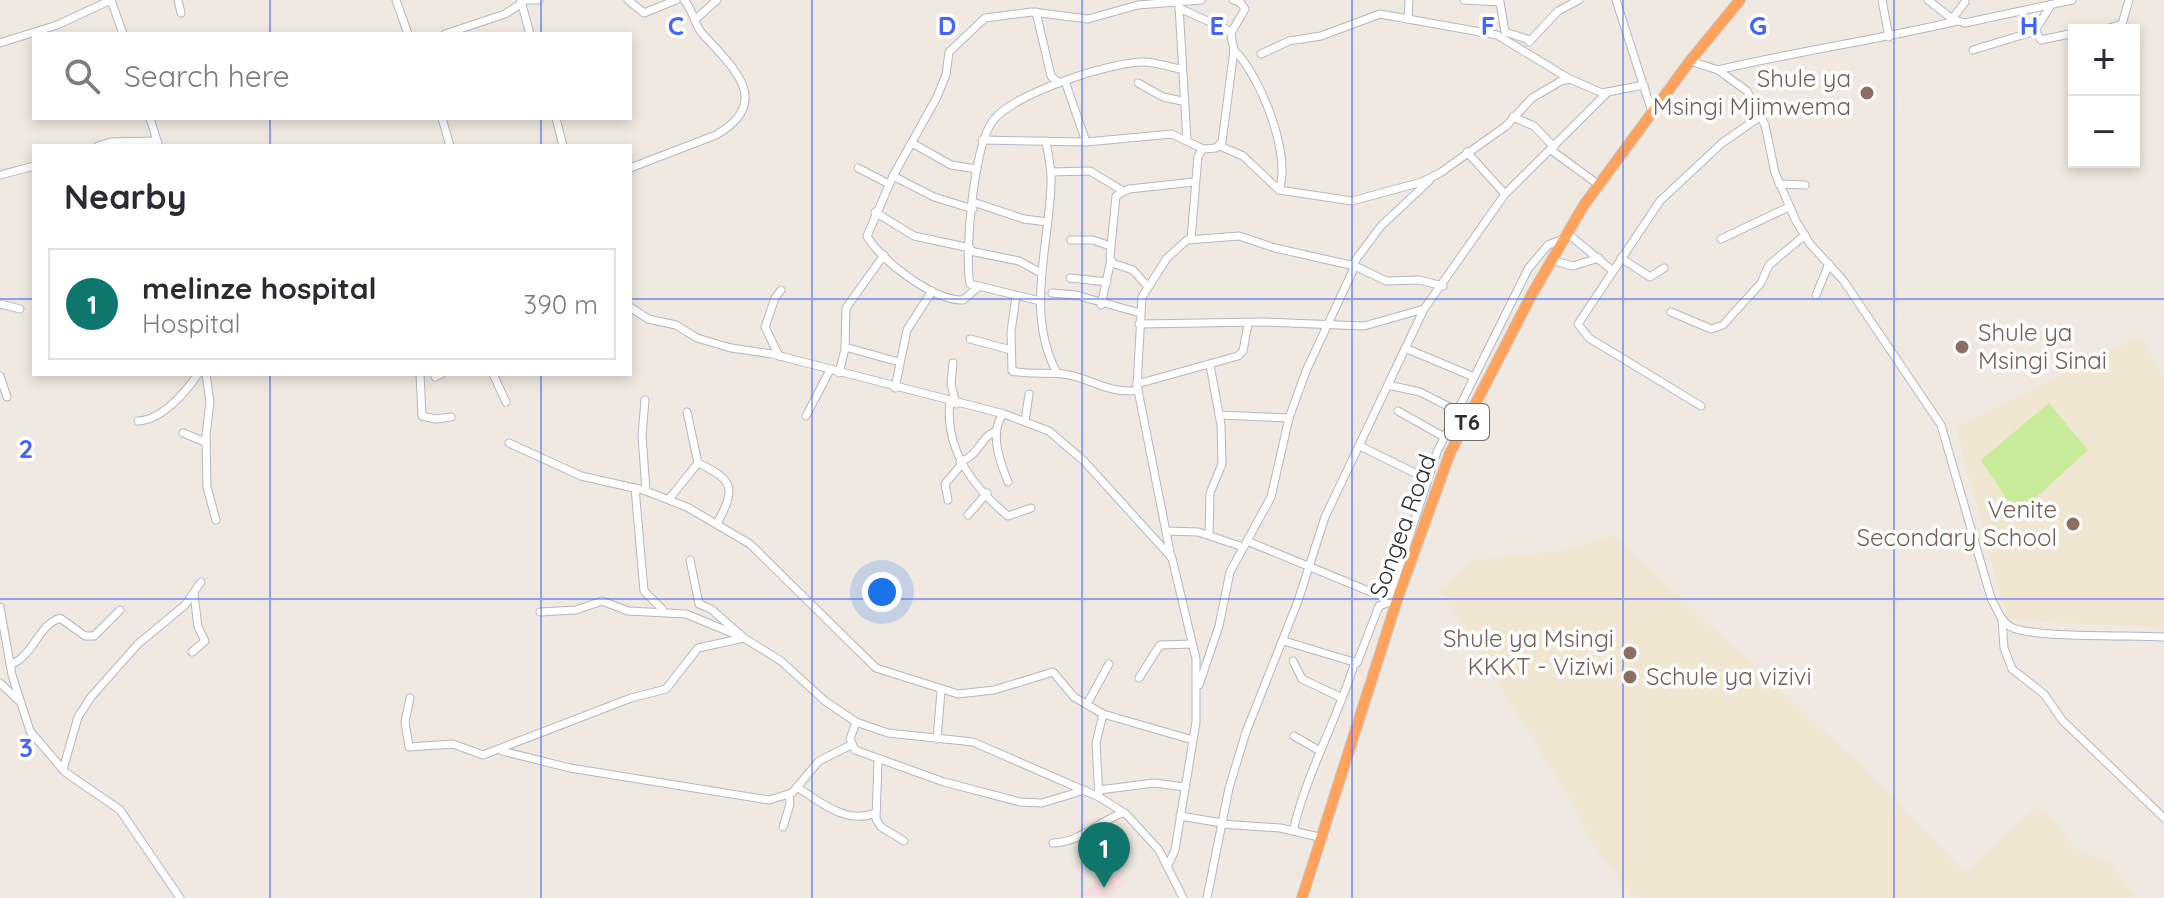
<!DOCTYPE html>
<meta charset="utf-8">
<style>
:root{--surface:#fff;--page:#f7f7f7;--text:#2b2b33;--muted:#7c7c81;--line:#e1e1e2;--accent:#0f766e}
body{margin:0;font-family:Quicksand,sans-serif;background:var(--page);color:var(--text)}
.controls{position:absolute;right:24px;top:24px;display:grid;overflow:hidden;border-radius:0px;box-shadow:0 4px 12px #0003}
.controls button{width:72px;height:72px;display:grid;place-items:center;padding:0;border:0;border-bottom:2px solid var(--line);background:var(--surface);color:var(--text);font:40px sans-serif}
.you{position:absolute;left:882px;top:592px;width:28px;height:28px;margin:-20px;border:6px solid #fff;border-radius:50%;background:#1a73e8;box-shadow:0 0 0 12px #1a73e833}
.badge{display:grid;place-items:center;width:52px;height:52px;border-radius:50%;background:var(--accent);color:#fff;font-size:26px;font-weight:700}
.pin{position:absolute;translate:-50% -66px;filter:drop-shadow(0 2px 4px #0008)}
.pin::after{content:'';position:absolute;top:42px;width:28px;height:24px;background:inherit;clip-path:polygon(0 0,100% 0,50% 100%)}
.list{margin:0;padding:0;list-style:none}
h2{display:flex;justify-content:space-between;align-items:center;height:104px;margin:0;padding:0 32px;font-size:34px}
h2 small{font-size:26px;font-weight:400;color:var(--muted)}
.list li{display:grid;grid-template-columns:52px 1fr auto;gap:24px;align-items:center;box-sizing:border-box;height:112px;margin:0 16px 16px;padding:0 16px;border:2px solid var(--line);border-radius:0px}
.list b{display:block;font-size:30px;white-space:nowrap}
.list p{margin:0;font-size:26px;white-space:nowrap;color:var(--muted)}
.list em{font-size:26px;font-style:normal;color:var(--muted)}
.icon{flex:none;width:44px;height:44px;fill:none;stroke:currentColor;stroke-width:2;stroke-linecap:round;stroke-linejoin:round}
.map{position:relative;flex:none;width:2164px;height:898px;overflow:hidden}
.search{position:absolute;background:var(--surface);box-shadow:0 4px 12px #0003;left:32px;top:32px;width:600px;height:88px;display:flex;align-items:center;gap:20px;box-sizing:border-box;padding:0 28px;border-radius:0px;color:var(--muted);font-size:30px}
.panel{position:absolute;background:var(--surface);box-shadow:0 4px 12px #0003;left:32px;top:144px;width:600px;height:232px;border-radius:0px}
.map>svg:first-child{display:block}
.education{fill:#f0e6d1}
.medical{fill:#f5dfe0}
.pitch{fill:#c9ec9a}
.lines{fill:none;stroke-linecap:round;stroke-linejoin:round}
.minor-casing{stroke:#b4b7c1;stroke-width:9}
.highway-casing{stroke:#c9c9c9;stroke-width:12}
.minor{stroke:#fff;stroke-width:7}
.highway{stroke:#ffa35c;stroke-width:10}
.grid{fill:none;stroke:#4264fb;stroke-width:2;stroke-opacity:0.55}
.education-dot{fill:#8d6e63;stroke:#fff;stroke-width:3}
.labels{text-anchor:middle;stroke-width:7;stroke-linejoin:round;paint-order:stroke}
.shield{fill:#fff;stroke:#6d6d6d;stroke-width:2}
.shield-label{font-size:22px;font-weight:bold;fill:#2e2e2e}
.education-label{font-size:24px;fill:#785e54;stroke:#fff;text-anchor:end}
.street-label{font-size:24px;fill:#2e2e2e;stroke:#fff}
.grid-label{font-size:26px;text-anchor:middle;font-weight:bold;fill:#4264fb;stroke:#fff;stroke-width:7;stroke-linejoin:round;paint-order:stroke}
</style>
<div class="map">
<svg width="2164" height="898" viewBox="0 0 2164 898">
<rect width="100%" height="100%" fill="#efe9e1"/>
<g class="education">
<path d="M2141 336 2164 378V628L2007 620 1956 427Z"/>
<path d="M1613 535 1860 764 1965 872 2036 807 2053 819 2073 847 2110 863 2136 898H1634L1592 843 1567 794 1439 590 1471 561 1567 550Z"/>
</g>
<path class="medical" d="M1112 871 1128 880 1109 898 1078 895Z"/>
<path class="pitch" d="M2049 403 2088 450 2017 515 1981 460Z"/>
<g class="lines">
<defs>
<g id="minor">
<path d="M178 0 181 13"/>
<path d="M396 0 408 34"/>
<path d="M521 0H539"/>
<path d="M628 0 644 13 676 0"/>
<path d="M1464 0 1500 2 1505 32 1530 40"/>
<path d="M1616 0 1652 112"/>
<path d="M1882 0 1889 37"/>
<path d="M1928 0 1952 19 1965 23 2072 0"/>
<path d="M521 1 530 34"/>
<path d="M1179 6 1187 141"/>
<path d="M1179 8 1230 31 1234 50 1222 142 1216 148 1203 149 1198 156 1191 239"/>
<path d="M1036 12 1051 76 1059 83"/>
<path d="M697 18 717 0"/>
<path d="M1408 19 1409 0"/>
<path d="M1952 19 1965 2"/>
<path d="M2103 30 2122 24 2129 0"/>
<path d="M2035 31 2041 40 2074 33"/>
<path d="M1231 33 1245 9 1240 2 1233 0"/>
<path d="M445 34 505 14 522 3"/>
<path d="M1529 42 1558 11 1579 0"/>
<path d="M0 43 57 25 111 0 123 34"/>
<path d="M1234 50C1260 75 1292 155 1279 190"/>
<path d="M1973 50 2035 31 2051 5"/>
<path d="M1261 54 1289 41 1321 36 1380 14 1497 35 1568 78"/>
<path d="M1690 61 1718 70 1747 91 1765 125 1775 173 1796 221 1810 244 1843 280 1941 425 1991 598C1997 609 2001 623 2013 628 2039 638 2132 635 2164 637"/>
<path d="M1718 70C1798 51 1877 40 1957 21"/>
<path d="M1065 81 1086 142"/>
<path d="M1138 83 1163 97 1182 101"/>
<path d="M1513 117 1534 126 1554 147"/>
<path d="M150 118 158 144"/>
<path d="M442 118 450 146"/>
<path d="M556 118 563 146"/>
<path d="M982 140 1086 142 1172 134 1203 149"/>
<path d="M1046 141C1048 155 1052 170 1051 184 1049 248 1025 313 1057 373"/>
<path d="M912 143 951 165 977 169"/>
<path d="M98 146 111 142 157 141"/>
<path d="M1220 146 1243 156 1279 190 1352 201 1422 182 1440 173 1506 126 1532 98 1561 81 1570 79 1602 93 1644 85"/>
<path d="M1551 150 1599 185"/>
<path d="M1467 152 1505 194"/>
<path d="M630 168 716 135C775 101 731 66 701 32 694 23 693 10 684 0"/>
<path d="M858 168 889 184"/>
<path d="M1051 172 1090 171 1123 191"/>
<path d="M0 175 34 166"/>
<path d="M893 176 934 197 973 209"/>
<path d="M1779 184 1805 185"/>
<path d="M973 202 1024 219 1047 222"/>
<path d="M875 212 914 236 970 248"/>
<path d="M1567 233 1613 271"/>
<path d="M1721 239 1789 207"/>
<path d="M1071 240H1093L1110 246"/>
<path d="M970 251 1019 261 1041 273"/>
<path d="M1621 258 1650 277 1664 268"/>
<path d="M1551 260 1573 266 1599 258"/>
<path d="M1352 265 1381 226 1429 181"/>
<path d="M1070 278 1107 282"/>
<path d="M1147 286 1133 270 1112 263 1110 257 1116 196 1129 189 1194 182"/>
<path d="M977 288 963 300C934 301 881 261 867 236L893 176 937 97 946 75 949 52 985 18 1032 12 1088 19 1138 5 1201 0"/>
<path d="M1052 293 1076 295 1140 313"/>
<path d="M1816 295 1829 264"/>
<path d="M1016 296 1011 332 1012 371C1029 375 1047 372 1064 374 1091 378 1110 395 1138 390"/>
<path d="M1040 301 970 284C964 252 974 148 992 122 1011 94 1110 62 1144 62 1155 62 1169 67 1180 69"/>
<path d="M0 304 20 309"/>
<path d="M1101 305 1111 260"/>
<path d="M630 307 648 319 676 325 697 338 731 348 772 354 1004 414 1049 431 1084 461 1172 558 1196 659V722L1175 850 1168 865"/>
<path d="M1671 312 1711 329 1723 325 1761 283 1769 265 1805 235"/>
<path d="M1139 324 1263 322 1364 326 1424 309"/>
<path d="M970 339 1011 350"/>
<path d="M845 347 899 362"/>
<path d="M1405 348 1474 377"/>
<path d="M779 356 765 327 775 298 781 290"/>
<path d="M953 363 951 384 956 404"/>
<path d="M839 373 845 349 846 308 884 255"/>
<path d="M206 374 210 402 206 435 207 487 216 520"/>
<path d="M420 374 422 416 436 419 451 417"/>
<path d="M493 374 506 402"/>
<path d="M0 376 7 397"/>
<path d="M435 377 441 374"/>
<path d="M1137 384 1238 356 1243 351 1248 324"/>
<path d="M1388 385 1420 392 1457 411"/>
<path d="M895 388 907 330 932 291"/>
<path d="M645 400 642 435 646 491"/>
<path d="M950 402C944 449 974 488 1008 516L1031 508"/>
<path d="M1701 406 1589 338 1578 324 1660 201 1722 143 1761 116"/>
<path d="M1398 411 1444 437"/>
<path d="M1003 414C989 433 1000 462 1008 482"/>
<path d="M1219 415 1289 418"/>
<path d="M806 416 830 370"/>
<path d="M138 421C162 420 186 392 198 374"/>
<path d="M1025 421 1029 394"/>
<path d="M183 433 205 442"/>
<path d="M509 443 581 476 643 490 687 507 750 544 876 668 958 694 994 690 1053 672 1074 697 1103 714"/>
<path d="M1360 446 1427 479"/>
<path d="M960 462C981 454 979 438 996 431"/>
<path d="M698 463C736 481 735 489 717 524"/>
<path d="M635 488 644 591 662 609"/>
<path d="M669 499 698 463 687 412"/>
<path d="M948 500 945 484 961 465"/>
<path d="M968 515 987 493"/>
<path d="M1166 531 1198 532 1243 547"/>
<path d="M1209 535 1210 493 1222 464 1221 425 1210 365"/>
<path d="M1247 541 1388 599"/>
<path d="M1171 557 1137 385 1142 297 1167 258 1187 240 1239 236 1275 248 1355 266 1386 281 1419 280 1443 286"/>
<path d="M690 560 699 604 711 609 744 638 781 661 825 701 856 722 888 733 973 742 1099 797 1126 814 1159 850 1183 898"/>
<path d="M1388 601 1437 452 1528 269 1548 245 1563 239"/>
<path d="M0 607 12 675 30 731 65 772 120 810 180 898"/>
<path d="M540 612 576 610 602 601 628 611 686 614 742 637"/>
<path d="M2002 619 2004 648 2012 669 2044 694 2062 720 2164 818"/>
<path d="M1284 641 1357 663 1379 606 1390 602"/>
<path d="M192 652 205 641 198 627 194 594"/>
<path d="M1293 661 1302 679 1342 698"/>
<path d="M10 665C34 656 37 626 60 618L85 636H94L120 610"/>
<path d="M1139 678 1160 645 1192 644"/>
<path d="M0 683 18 700"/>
<path d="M1199 685 1219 626 1230 572 1271 497 1289 418 1306 371 1355 266"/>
<path d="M410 698 405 722 409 747 453 744 483 755 631 698 666 689 698 648 744 638"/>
<path d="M1087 704 1109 664"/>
<path d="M856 722 850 739 855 750 944 782 1020 802 1042 803 1085 790"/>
<path d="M1294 736 1320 751"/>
<path d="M937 739 941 691"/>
<path d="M502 751 570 768 769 800 792 793 819 761 851 745"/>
<path d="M878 760 876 819 881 827 904 841"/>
<path d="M63 769 78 717 91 697 138 644 185 605 201 582"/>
<path d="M797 787C820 802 847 825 875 813"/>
<path d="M1099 790 1154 783 1185 787"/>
<path d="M1099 797 1096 743 1103 714 1193 740"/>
<path d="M1180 816 1222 823"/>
<path d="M1221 824 1280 828 1319 837"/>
<path d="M783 827 790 804 789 795"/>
<path d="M1293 831C1307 772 1337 720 1355 662"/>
<path d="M1053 843C1082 842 1096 822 1123 813"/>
<path d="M1207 898 1229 788 1246 732 1298 601 1325 517 1424 309 1505 194 1607 93"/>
</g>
<path id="highway" d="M1302 898 1399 594 1450 453 1532 294 1584 205 1690 61 1740 0"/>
</defs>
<use href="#minor" class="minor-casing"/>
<use href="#highway" class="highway-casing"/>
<use href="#minor" class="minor"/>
<use href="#highway" class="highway"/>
</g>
<path class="grid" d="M270 0V34M541 0V34M812 0V898M1082 0V898M1352 0V898M1623 0V898M1894 0V898M270 118V146M541 118V146M0 299H34M630 299H2164M270 374V898M541 374V898M0 599H2164"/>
<g class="education-dot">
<circle cx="1867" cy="93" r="8"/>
<circle cx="1962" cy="347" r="8"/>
<circle cx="2073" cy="524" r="8"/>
<circle cx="1630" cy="653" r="8"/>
<circle cx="1630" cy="677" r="8"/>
</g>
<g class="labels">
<rect class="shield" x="1445" y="404" width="44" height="36" rx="6"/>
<g class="shield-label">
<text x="1467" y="430">T6</text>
</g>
<g class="education-label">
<text x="1851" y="87">Shule ya<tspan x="1851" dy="28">Msingi Mjimwema</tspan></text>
<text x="1978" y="341" text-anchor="start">Shule ya<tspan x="1978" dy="28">Msingi Sinai</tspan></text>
<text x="2057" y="518">Venite<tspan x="2057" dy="28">Secondary School</tspan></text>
<text x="1614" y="647">Shule ya Msingi<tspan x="1614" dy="28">KKKT - Viziwi</tspan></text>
<text x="1646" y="685" text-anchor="start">Schule ya vizivi</text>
</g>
<g class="street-label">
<text transform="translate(1403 526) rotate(-70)" y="8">Songea Road</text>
</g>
</g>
<g class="grid-label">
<text x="676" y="35">C</text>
<text x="947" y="35">D</text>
<text x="1217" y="35">E</text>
<text x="1488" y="35">F</text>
<text x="1758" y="35">G</text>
<text x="2029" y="35">H</text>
<text x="26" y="458">2</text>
<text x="26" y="757">3</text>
</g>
</svg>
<div class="controls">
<button>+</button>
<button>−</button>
</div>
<div class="you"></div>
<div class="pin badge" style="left:1104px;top:888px">1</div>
<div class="search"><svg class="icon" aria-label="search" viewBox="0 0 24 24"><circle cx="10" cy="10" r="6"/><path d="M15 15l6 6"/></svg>Search here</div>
<section class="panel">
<h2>Nearby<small></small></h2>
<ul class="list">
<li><span class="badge">1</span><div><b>melinze hospital</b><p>Hospital</p></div><em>390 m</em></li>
</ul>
</section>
</div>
